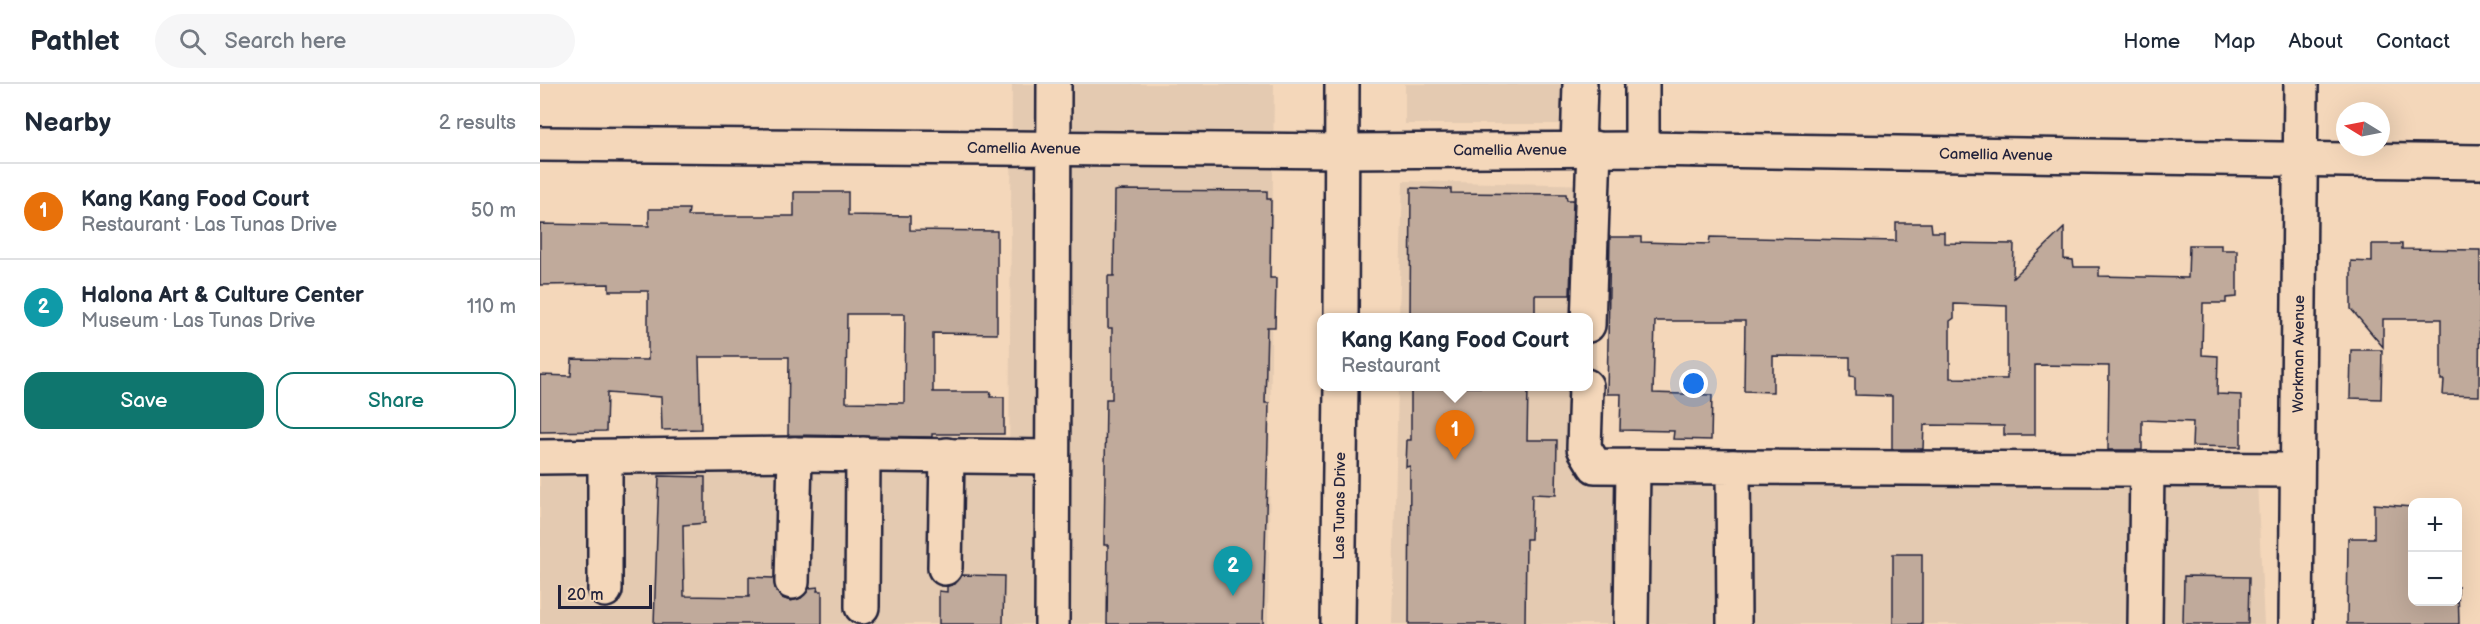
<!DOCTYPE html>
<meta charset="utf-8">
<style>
:root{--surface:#fff;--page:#f6f6f7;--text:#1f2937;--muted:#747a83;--line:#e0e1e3;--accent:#0f766e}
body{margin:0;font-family:"Balsamiq Sans",sans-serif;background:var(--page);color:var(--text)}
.controls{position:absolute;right:18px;bottom:18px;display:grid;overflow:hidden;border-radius:12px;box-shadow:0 6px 24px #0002}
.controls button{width:54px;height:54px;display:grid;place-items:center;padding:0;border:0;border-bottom:2px solid var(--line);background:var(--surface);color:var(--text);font:30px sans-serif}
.compass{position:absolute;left:1796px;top:18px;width:54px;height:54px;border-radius:50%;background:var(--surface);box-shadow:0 6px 24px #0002;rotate:280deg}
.scale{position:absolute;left:18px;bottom:15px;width:94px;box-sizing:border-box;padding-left:6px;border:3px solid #22223b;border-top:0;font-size:16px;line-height:21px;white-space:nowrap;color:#22223b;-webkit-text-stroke:4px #f4d7ba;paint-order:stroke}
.you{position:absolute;left:1154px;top:300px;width:21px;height:21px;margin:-15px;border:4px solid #fff;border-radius:50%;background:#1a73e8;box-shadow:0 0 0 9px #1a73e833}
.badge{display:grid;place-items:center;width:39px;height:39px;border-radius:50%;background:var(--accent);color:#fff;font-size:20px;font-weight:700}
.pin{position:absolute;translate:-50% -50px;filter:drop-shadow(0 2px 3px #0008)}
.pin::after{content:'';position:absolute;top:32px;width:21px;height:18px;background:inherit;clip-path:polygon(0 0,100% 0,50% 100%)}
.popup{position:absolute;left:777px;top:229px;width:276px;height:78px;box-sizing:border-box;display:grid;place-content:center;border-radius:12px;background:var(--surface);filter:drop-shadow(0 2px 4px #0005);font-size:20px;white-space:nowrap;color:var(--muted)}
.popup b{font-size:22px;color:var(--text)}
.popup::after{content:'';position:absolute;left:50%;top:100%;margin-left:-12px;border:12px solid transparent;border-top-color:var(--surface)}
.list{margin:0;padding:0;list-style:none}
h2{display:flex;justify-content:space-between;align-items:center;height:78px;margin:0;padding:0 24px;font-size:26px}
h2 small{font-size:20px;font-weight:400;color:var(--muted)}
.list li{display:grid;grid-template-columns:39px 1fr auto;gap:18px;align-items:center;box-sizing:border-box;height:96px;padding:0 24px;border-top:2px solid var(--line)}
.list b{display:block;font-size:22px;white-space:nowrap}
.list p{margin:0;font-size:20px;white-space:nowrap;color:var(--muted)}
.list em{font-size:20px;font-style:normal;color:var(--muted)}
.actions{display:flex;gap:12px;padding:18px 24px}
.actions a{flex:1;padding:14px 0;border:2px solid var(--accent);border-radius:18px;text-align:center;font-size:21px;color:var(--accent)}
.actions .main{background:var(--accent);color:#fff}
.icon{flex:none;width:33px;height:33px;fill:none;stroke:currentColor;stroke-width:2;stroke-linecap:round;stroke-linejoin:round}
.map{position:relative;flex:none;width:1940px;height:540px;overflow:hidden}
header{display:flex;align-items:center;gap:36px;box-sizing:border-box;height:84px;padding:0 30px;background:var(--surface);border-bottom:2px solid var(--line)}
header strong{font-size:28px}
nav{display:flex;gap:33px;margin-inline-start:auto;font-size:21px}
.search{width:420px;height:54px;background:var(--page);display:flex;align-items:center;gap:15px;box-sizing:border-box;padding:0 21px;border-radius:33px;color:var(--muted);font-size:22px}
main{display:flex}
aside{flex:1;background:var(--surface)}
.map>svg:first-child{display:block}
.built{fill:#e4cab1}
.building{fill:#c0aa9b;stroke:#22223b;stroke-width:1.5;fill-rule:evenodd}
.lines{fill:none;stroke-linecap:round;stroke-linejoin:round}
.minor-casing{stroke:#22223b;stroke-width:38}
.major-casing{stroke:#22223b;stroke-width:38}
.minor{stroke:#f4d7ba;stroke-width:33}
.major{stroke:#f4d7ba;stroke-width:33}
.labels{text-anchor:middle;stroke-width:4.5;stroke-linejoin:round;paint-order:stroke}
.street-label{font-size:15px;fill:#22223b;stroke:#f4d7ba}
</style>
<header>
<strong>Pathlet</strong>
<div class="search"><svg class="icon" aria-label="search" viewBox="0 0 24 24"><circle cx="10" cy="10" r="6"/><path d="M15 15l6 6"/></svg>Search here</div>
<nav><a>Home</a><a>Map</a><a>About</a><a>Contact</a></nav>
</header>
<main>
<aside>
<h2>Nearby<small>2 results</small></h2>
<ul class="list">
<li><span class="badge" style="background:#e8710a">1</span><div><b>Kang Kang Food Court</b><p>Restaurant · Las Tunas Drive</p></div><em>50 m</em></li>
<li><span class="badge" style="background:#0f9aa8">2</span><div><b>Halona Art &amp; Culture Center</b><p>Museum · Las Tunas Drive</p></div><em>110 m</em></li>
</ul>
<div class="actions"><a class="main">Save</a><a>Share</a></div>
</aside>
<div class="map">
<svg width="1940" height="540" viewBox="0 0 1940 540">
<rect width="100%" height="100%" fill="#f4d7ba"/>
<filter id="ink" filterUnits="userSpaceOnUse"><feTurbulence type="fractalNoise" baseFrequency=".0167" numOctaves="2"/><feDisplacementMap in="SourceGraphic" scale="12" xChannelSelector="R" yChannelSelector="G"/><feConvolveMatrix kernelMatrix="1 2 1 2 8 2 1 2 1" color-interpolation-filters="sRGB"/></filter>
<g filter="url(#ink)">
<g class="built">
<path d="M472 0H734L728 540H0V386L469 381Z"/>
<rect x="865" y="0" width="190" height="40"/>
<path d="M863 97 1059 101 1054 364 1717 397 1724 540H852L858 303 1048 302V234L859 233Z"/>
</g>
<g class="building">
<path d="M871 104 911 105V109L1026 110 1027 116H1033L1030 211H995V234H870Z"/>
<path d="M580 106 727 107V115H731L730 194H736L735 243H727L725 319H729L723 540H567L568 461H564L566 315H572V244H568V192H574L575 107Z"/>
<path d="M254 108H308V131L370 132V146L457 147V250L393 249V308H451L450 313H464V350H392V353L248 351 249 273H159L161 345 122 346 121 313 67 309 66 347 0 348V291L31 292 32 275 108 276V207H69V200L0 201V140L109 142V125H149L148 132H254ZM307 230H365L364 319 306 318Z"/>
<path d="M1356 139H1391L1392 148H1404V159L1474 160 1473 194 1524 144V175L1533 176 1534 183H1559V192L1648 194 1649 161H1681V166H1697V213L1686 214V219H1663L1662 271 1678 272 1677 310 1701 311V363L1652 362 1653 338 1602 336V366H1568L1569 282 1495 281V351H1464V342L1384 341 1383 365H1352V312L1315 311V293L1310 292V273L1233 272V308L1204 307 1205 237H1115L1113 309 1172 311 1171 356 1133 355 1134 347 1080 346 1081 310H1067L1070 153H1101V158L1169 160 1170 153 1356 157ZM1414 220 1467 222V295L1410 294V237L1414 234Z"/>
<path d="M1832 160H1862V165L1940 166 1939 312 1903 311 1904 296H1901V235H1843V263L1811 225V177L1832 178Z"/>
<path d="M1811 266H1842L1841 315 1810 314Z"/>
<path d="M871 303H988L987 356H1017L1016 411 992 410 991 455H986L985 540H869L870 382 866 383 867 356H871Z"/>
<path d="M119 392 165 393V439L143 441 144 512 209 513V493L233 494 236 507 242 514 251 517 261 514 269 504 278 503 277 507H282V540H114Z"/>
<path d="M1834 420 1872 423V518H1917L1918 502 1919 540H1807L1808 454H1834Z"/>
<rect x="1353" y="470" width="29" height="70"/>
<path d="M422 491 464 492 463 540H399V507L407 508V502L415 500Z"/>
<path d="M1644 492 1709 493 1708 540H1643Z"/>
</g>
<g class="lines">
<defs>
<g id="minor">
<path id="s1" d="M0 60 801 67 1102 65 1940 78"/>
<path d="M1038 65 1040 0"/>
<path d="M1102 65V0"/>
<path d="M1048 241 1054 64"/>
<path d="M1046 302 1044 364 1055 382 1193 383 1194 540"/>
<path d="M0 373 255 370 511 373"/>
<path d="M65 374V506"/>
<path d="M1193 383 1756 386"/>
<path d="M405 484 407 371"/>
<path d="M252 498 255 370"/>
<path d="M322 523 323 370"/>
<path d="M512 540 514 0"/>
<path d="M1091 540 1093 382"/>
<path d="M1605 540 1607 385"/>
<path id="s2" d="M1756 540 1761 0"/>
</g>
<g id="major">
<path d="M801 234 802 0"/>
<path id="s3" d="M798 540 801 302"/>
</g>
</defs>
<use href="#minor" class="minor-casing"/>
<use href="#major" class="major-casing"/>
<use href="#minor" class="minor"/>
<use href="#major" class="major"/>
</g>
</g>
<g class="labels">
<g class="street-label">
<text dy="5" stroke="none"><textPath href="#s1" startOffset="484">Camellia Avenue</textPath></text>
<text dy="5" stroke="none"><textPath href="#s1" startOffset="970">Camellia Avenue</textPath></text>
<text dy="5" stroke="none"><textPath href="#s1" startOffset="1456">Camellia Avenue</textPath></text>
<text dy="5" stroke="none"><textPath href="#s2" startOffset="270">Workman Avenue</textPath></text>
<text dy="5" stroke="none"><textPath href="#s3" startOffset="118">Las Tunas Drive</textPath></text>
</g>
</g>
</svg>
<div class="controls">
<button>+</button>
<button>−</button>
</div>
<svg class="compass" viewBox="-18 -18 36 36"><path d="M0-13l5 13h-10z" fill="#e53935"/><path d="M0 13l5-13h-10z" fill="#747a83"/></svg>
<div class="scale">20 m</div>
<div class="you"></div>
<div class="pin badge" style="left:915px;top:376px;background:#e8710a">1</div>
<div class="popup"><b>Kang Kang Food Court</b>Restaurant</div>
<div class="pin badge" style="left:693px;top:512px;background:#0f9aa8">2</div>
</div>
</main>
